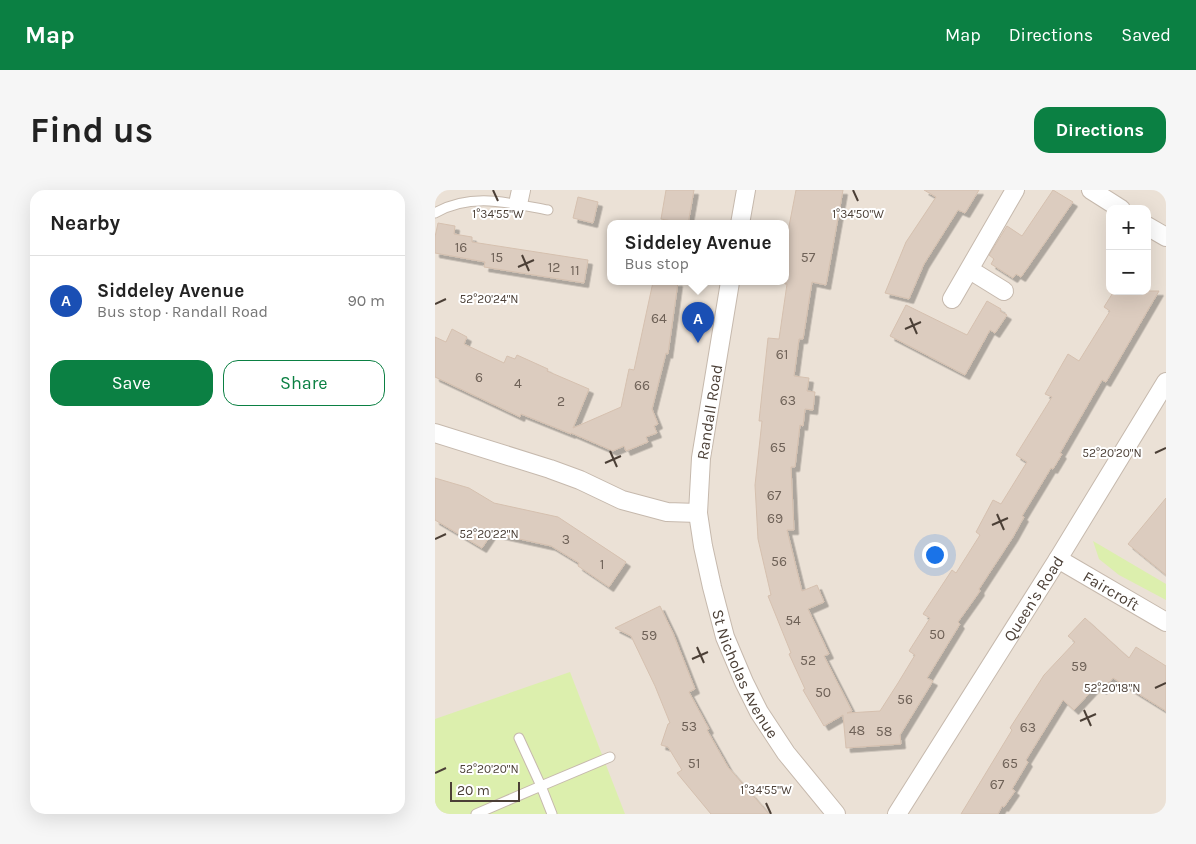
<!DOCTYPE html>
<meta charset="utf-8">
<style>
:root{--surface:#fff;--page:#f6f6f6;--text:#222;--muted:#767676;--line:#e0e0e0;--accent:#0b8043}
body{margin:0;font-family:Karla,sans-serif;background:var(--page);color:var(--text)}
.controls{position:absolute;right:15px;top:15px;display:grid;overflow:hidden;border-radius:10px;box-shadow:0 5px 20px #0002}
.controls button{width:45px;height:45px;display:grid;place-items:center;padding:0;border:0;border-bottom:1px solid var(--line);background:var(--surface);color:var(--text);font:25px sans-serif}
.scale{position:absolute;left:15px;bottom:12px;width:70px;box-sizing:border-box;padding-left:5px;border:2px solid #4b3f36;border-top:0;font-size:14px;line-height:18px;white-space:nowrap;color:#4b3f36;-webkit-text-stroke:4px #fff;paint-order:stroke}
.you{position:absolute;left:499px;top:364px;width:18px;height:18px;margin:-12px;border:4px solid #fff;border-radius:50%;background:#1a73e8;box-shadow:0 0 0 8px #1a73e833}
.badge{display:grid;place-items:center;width:32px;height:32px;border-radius:50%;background:var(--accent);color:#fff;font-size:16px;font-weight:700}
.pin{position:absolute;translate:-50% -41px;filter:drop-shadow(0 1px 2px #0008)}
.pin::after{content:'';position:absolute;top:26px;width:18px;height:15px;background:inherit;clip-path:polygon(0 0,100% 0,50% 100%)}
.popup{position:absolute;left:172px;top:30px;width:182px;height:65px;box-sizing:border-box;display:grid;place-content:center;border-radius:10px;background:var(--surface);filter:drop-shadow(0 1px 4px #0005);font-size:16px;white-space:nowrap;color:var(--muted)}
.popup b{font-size:19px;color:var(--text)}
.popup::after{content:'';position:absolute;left:50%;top:100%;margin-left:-10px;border:10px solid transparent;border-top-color:var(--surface)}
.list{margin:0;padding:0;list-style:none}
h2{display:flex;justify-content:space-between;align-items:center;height:65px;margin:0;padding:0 20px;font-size:21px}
h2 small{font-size:16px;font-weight:400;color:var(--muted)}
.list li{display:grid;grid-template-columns:32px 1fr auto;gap:15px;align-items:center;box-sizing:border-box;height:90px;padding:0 20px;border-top:1px solid var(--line)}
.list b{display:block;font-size:19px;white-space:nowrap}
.list p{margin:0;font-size:16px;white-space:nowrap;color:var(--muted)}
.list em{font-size:16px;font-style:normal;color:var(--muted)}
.actions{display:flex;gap:10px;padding:15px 20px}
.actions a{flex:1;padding:11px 0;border:1px solid var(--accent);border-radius:15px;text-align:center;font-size:18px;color:var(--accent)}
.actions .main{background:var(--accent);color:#fff}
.map{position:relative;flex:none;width:731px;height:624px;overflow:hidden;border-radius:15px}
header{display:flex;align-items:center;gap:30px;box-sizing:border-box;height:70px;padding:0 25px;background:var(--accent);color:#fff}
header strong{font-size:24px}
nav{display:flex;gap:28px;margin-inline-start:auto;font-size:18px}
.intro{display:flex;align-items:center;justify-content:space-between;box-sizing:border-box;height:120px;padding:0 30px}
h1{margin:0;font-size:35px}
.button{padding:12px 22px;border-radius:15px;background:var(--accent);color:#fff;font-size:18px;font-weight:700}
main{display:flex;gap:30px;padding:0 30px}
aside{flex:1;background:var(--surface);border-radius:15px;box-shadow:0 5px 20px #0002}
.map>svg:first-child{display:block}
.residential{fill:#ebe1d6;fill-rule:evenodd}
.green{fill:#dcefad}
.building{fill:#dcccbf;stroke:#d5c0af;filter:url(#shadow)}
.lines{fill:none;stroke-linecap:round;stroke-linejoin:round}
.lane-casing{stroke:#c6b9ad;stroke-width:11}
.street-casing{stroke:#c6b9ad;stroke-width:20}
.lane{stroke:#fff;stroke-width:9}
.street{stroke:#fff;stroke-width:18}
.ticks{fill:none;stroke:#4b3f36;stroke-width:2}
.labels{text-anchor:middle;stroke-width:4;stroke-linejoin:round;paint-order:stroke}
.number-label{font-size:14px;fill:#6f6258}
.street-label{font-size:16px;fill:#4b3f36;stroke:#fff}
.ticks-label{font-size:12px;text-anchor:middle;fill:#4b3f36;stroke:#fff;stroke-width:4;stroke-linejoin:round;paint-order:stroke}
</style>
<header>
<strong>Map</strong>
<nav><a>Map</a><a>Directions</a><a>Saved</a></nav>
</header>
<div class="intro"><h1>Find us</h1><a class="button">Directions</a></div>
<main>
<aside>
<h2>Nearby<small></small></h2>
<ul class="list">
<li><span class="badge" style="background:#1a4fb4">A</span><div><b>Siddeley Avenue</b><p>Bus stop · Randall Road</p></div><em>90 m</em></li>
</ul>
<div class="actions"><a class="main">Save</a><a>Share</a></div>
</aside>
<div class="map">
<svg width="731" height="624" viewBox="0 0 731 624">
<defs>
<filter id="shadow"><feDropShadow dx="4.5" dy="4.5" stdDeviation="0" flood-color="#0004"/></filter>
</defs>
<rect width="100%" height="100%" fill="#f6f0e9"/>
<path class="residential" d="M0 0H731V624H0ZM675 19H712V101H675ZM176 34H350V92H176Z"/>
<g class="green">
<path d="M658 351 731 394V410L684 385 664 369Z"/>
<path d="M135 482 190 624H0V529Z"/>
</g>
<g class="building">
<path d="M231 0H259L253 34 226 29Z"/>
<path d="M361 0H408L391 95 377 92 368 149H364L359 186 374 188 372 201 380 202 378 220 370 219 368 236 365 235 360 277H356L359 340H352L367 401 382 395 389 412 373 419 394 464 389 466 417 521 412 523 445 521 463 493 480 465 474 461 495 428 488 424 517 380 521 383 545 345 541 342 558 310 566 314 592 272 581 265 617 207 610 204 633 164 644 171 675 121 669 117 679 101H724L671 192 667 190 625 263 627 264 618 279 616 278 587 326 589 327 578 347 544 399 545 401 523 432 525 434 492 488 498 491 465 545 466 554 411 558 408 525 389 536 368 500 370 499 354 464 356 463 333 406 336 405 323 349 320 295 327 231H324L333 148 344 149 352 94H350V57Z"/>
<path d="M489 0H544L530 23 523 20 489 74 474 109 450 103 471 52 501 7Z"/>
<path d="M618 0 638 12 586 87 581 84 578 88 556 74 559 69 554 65 572 36 587 46Z"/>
<path d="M143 7 163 12 158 33 138 28Z"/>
<path d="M3 33 20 36 19 44 37 47V52L153 70 149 93 49 77 50 72 0 63V47Z"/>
<path d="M218 92H243L233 164 231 163 217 219 223 234 219 236 222 243 211 247 213 252 191 261 189 256 178 261 136 243V244L86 224 85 227 0 187V147L11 152 17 139 32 147 29 154 69 173 72 166 80 169 82 165 113 179 112 181 154 199 138 238 186 217 194 179 199 180Z"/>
<path d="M552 111 566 119 565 121 572 125 560 143 555 140 530 185 455 146 471 115 532 145Z"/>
<path d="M0 288 34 298 59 313 123 327 191 372 174 397 143 376 144 373 116 356 57 343 47 358 0 330Z"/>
<path d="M731 308V385L693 354Z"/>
<path d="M225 416 238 443 260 499 254 502 274 539 272 540 293 577 334 624H276L242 583 247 580 233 557 226 555 233 534 235 533 220 496 196 446 180 438Z"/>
<path d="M650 428 694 468 701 457 731 476V521L678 488 667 500 662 495 639 520 628 510 591 570 593 572 577 599 580 601 569 617 567 616 563 624H526L577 540 575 538 609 485 640 452 633 446Z"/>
</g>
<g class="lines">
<defs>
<g id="lane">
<path d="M0 23C37 2 74 13 113 20"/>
<path d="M84 548 106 596 175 567"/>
<path d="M41 624 106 596 117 624"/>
</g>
<g id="street">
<path d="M656 0 686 19"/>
<path d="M83 14 86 0"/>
<path d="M305 34 311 0"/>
<path d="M712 36 731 47"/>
<path d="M535 80 569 101"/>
<path id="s1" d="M295 92 266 268 263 323 268 356 277 397 290 447 309 492 324 522 351 563 401 624"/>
<path d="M517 109 580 0"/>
<path d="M0 243 115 279 145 290 187 310 232 322 263 323"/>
<path id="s2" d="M623 369 731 432"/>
<path id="s3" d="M462 624 623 369 731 192"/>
</g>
</defs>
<use href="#lane" class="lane-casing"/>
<use href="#street" class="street-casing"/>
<use href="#lane" class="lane"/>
<use href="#street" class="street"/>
</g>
<path class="ticks" d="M58 0 63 11M418 0 423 11M87 65 94 81M83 77 99 70M0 114 11 109M475 128 482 144M470 139 486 132M175 261 182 277M720 263 731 258M170 273 186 266M562 324 569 340M557 335 573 328M0 349 11 344M262 457 269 473M257 469 273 462M720 498 731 493M649 520 656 536M645 531 661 524M0 583 11 578M331 613 336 624"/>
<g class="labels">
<g class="number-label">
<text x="26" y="62">16</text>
<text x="62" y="72">15</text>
<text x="373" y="72">57</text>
<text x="119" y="82">12</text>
<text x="140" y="85">11</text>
<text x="224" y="133">64</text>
<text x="347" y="169">61</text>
<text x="44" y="192">6</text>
<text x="83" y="198">4</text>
<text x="207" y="200">66</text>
<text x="353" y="215">63</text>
<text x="126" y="216">2</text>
<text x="343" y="262">65</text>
<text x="339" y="310">67</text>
<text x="340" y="333">69</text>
<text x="131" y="354">3</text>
<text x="344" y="376">56</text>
<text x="167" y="379">1</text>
<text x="358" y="435">54</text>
<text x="502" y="449">50</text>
<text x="214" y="450">59</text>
<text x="373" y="475">52</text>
<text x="644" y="481">59</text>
<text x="388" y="507">50</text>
<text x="470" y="514">56</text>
<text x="254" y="541">53</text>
<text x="593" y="542">63</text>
<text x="422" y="545">48</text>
<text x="449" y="546">58</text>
<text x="259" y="578">51</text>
<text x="575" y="578">65</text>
<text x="562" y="599">67</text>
</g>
<g class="street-label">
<text transform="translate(274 222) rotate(-81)" y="6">Randall Road</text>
<text dy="6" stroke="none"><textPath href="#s2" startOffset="62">Faircroft</textPath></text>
<text dy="6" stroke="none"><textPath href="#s3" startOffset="255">Queen's Road</textPath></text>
<text dy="6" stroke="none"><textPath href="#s1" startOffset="402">St Nicholas Avenue</textPath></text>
</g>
</g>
<g class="ticks-label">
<text x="63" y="28">1°34'55"W</text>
<text x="423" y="28">1°34'50"W</text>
<text x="54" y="113">52°20'24"N</text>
<text x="677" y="267">52°20'20"N</text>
<text x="54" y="348">52°20'22"N</text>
<text x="677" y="502">52°20'18"N</text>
<text x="54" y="583">52°20'20"N</text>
<text x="331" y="604">1°34'55"W</text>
</g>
</svg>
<div class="controls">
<button>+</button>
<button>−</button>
</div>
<div class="scale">20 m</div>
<div class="you"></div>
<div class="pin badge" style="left:263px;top:153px;background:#1a4fb4">A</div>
<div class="popup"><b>Siddeley Avenue</b>Bus stop</div>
</div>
</main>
